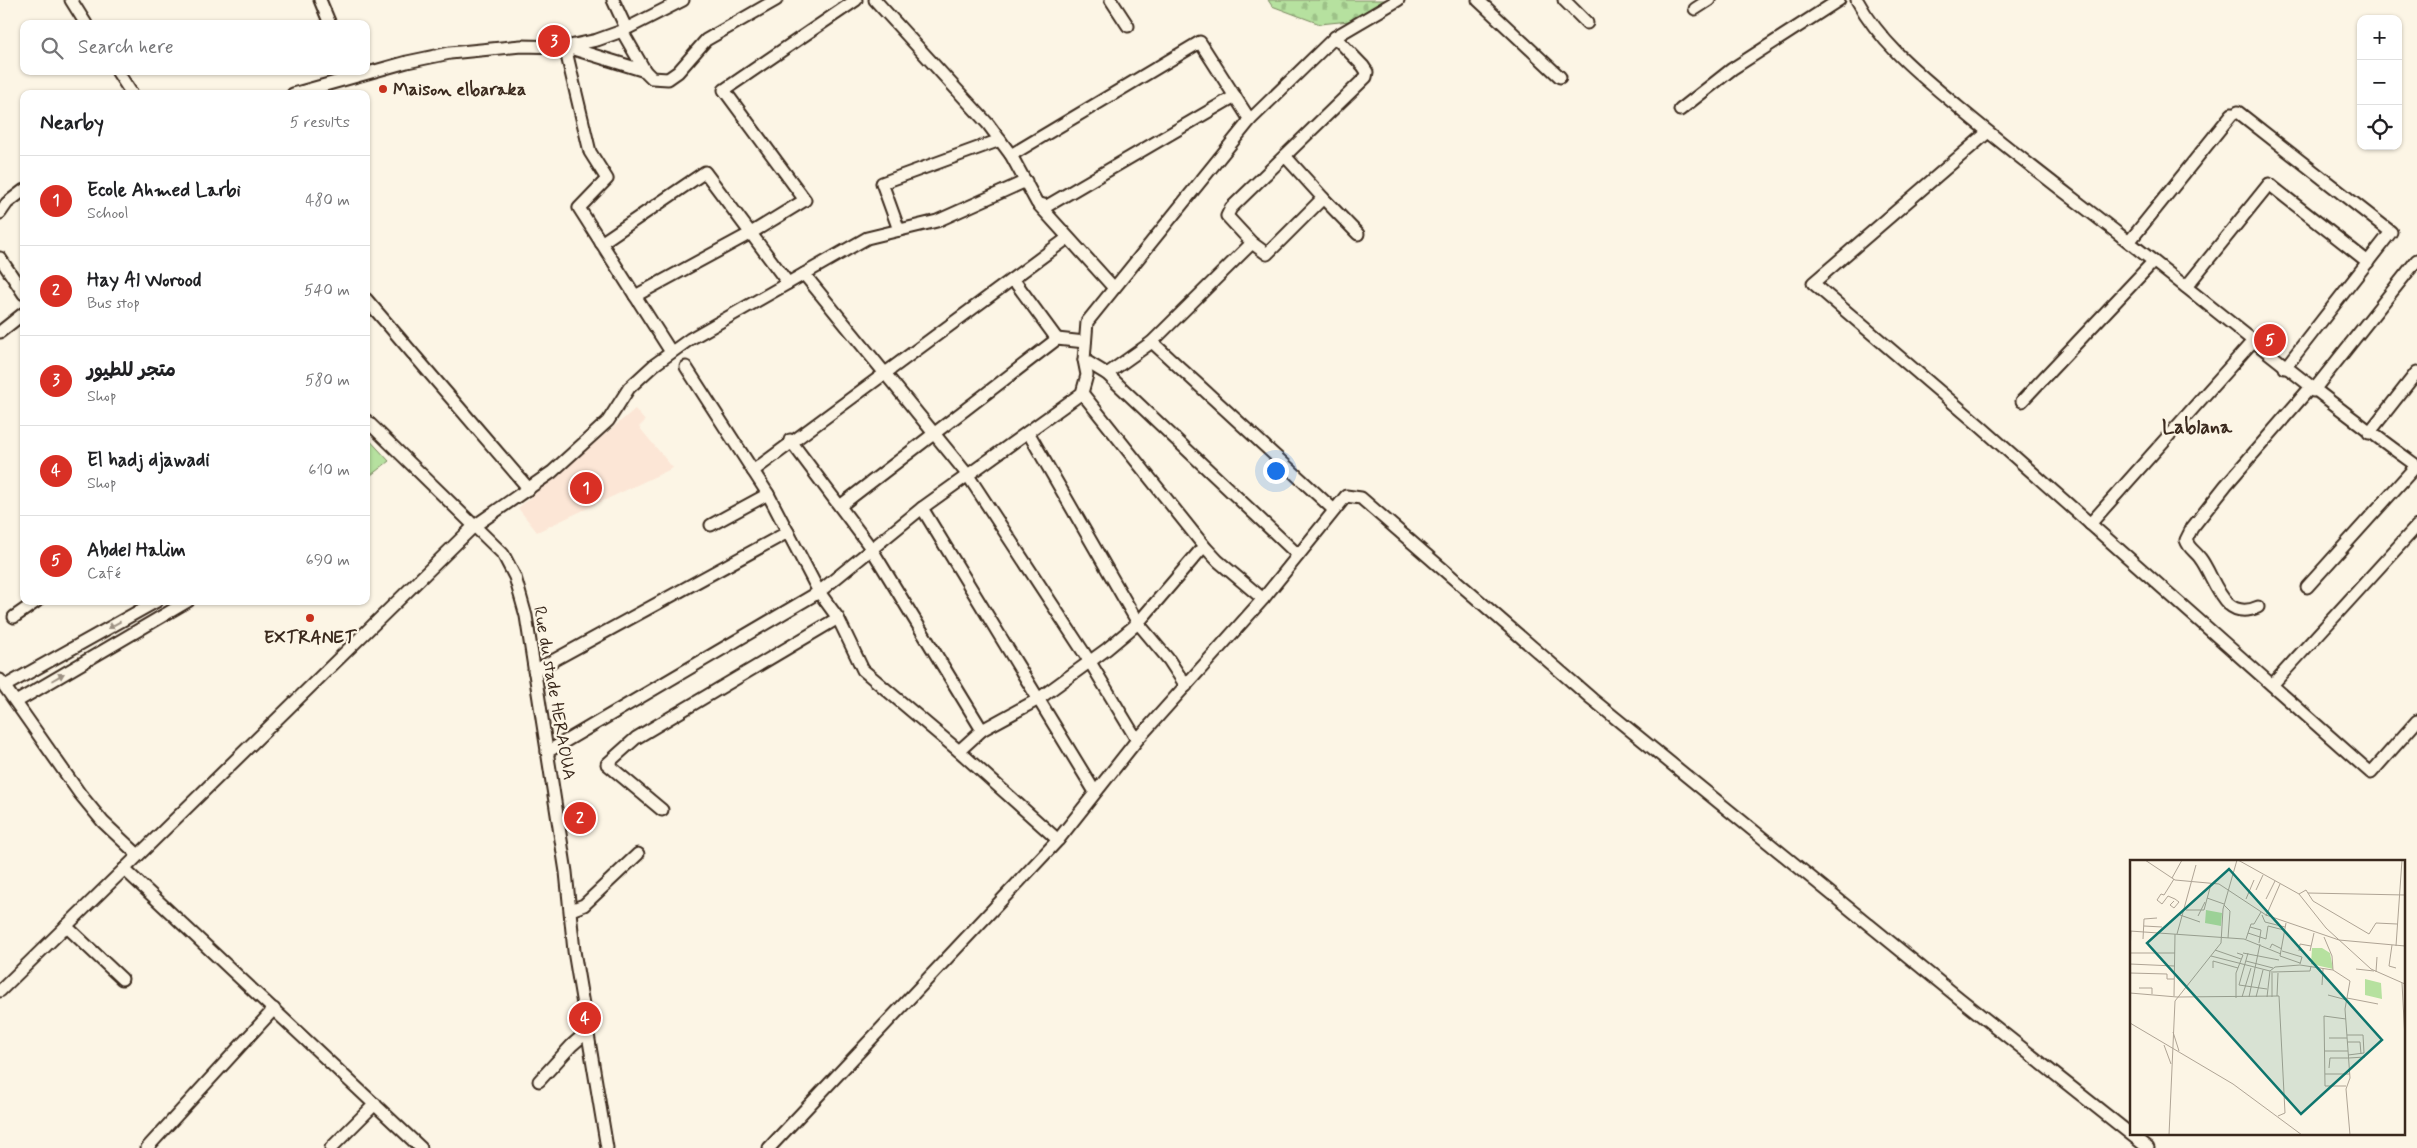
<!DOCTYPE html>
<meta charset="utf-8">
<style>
:root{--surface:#fff;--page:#f2f2f2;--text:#202124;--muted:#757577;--line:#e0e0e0;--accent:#d93025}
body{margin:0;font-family:Mynerve,"Playpen Sans Arabic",sans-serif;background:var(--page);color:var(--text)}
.controls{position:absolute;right:15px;top:15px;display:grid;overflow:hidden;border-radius:10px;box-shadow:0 1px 4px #0004}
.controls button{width:45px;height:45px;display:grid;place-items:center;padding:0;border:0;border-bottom:1px solid var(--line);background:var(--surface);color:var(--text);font:25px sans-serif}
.you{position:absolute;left:1275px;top:470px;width:18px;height:18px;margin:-12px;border:4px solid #fff;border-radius:50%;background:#1a73e8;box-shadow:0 0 0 8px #1a73e833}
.badge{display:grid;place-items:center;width:32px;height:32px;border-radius:50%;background:var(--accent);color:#fff;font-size:16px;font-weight:700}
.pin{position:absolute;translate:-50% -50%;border:2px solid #fff;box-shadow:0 1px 5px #0006}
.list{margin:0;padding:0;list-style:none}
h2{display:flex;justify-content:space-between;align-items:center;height:65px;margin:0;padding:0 20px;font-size:21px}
h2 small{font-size:16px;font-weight:400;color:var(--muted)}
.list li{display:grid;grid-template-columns:32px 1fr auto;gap:15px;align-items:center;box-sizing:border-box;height:90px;padding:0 20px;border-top:1px solid var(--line)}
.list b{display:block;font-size:19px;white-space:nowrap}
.list p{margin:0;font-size:16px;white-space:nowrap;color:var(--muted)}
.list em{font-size:16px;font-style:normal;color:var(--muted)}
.icon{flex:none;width:28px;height:28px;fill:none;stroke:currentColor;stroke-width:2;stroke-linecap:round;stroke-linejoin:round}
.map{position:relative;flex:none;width:2417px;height:1148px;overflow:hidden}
.search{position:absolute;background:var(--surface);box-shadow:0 1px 4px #0004;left:20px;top:20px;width:350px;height:55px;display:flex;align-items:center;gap:12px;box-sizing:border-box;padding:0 18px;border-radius:10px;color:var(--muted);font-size:19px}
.panel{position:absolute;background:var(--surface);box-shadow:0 1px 4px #0004;left:20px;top:90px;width:350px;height:515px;border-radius:10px}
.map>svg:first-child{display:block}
.built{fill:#fce6d6}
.green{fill:#b6e19f;stroke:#78865e}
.cemetery{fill:url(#cemetery-stones);stroke:#78865e}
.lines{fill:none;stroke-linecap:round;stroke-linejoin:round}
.minor-casing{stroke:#3b2a1e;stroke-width:15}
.minor{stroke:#fcf5e5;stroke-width:11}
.oneway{fill:#9c9082}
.poi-dot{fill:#c8321e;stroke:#fcf5e5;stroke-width:2}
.labels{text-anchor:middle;stroke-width:4.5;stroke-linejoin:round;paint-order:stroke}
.poi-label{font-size:18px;font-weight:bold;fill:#3b2a1e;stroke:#fcf5e5;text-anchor:start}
.street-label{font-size:18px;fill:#3b2a1e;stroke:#fcf5e5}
.quarter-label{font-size:20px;font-weight:bold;fill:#3b2a1e;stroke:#fcf5e5}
.inset-road{fill:none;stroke:#afa495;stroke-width:1}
.view{fill:#0f766e;fill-opacity:0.15;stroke:#0f766e;stroke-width:2.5}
.inset-edge{fill:none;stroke:#3b2a1e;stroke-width:2.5}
</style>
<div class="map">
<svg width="2417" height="1148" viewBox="0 0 2417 1148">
<defs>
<pattern id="cemetery-stones" width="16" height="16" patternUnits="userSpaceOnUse" patternTransform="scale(1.25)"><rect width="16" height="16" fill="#b6e19f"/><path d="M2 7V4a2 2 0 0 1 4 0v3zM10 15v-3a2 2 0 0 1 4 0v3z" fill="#9dc188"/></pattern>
</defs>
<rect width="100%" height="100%" fill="#fcf5e5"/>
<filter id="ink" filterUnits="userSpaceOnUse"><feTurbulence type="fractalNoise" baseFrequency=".02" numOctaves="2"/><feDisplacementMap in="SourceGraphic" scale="10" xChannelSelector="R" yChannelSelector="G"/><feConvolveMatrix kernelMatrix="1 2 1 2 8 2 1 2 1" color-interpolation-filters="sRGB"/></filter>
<g filter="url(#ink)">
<path class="built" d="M635 409 645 421 639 427 673 468 537 532 518 508Z"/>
<path class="green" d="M366 436 389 461 366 479Z"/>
<path class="cemetery" d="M1268 0H1400L1369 19 1320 24 1272 6Z"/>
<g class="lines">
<defs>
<g id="minor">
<path d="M71 0 86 24"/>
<path d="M320 0 330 24"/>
<path d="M613 0 626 28"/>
<path d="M875 0 988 124 1011 155 1037 203 1047 206 1235 96"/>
<path d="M1111 0 1128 26"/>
<path d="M1478 0 1560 77"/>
<path d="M1564 0 1587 23"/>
<path d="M1857 0C1881 44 1919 74 1957 106 2010 151 2065 192 2120 235 2219 312 2315 393 2417 466"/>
<path d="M1695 9 1709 0"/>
<path d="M622 31 645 71"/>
<path d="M565 47 590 152 607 179 579 208 671 352"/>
<path d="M567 47 645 71 652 78 668 79 678 72 706 40 776 0"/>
<path d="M117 71 132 94"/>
<path d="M293 94 407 62 450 53 521 46 565 47 597 40 622 31 683 0"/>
<path d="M1680 110 1732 69 1839 0"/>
<path d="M2238 112 2391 232 2285 368"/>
<path d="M1988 132 1813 283 1980 426 2371 773 2417 721"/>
<path d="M1011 155 1200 42 1250 120"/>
<path d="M1323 198 1358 234"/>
<path d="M1038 204 1114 288"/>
<path d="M0 213 7 203 24 190"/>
<path d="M899 230 882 183 1000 140"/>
<path d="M2129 242 2232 114"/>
<path d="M601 243 705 172 788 283"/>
<path d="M1252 243 1267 254 1323 198 1285 156"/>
<path d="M0 258 24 294"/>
<path d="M804 274 967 474 1090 662 1137 740"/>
<path d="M1013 279 1057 339"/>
<path d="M2186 287 2269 184 2368 262"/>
<path d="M635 296 751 233 805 200 724 90 856 0"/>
<path d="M366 299 529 489"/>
<path d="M0 332 24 313"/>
<path d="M1152 342 1334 510"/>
<path d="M1084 360 1107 374 1298 555"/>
<path d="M686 367 768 494"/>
<path d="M1107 374 1152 342 1252 243 1227 216 1231 208 1366 77 1367 72 1363 66 1335 37"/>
<path d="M2313 391 2417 260"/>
<path d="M1082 393 1204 546 1218 561 1263 599"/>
<path d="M2022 401 2153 262"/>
<path d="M366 420 503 554 515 577 526 616 566 872 574 951 607 1148"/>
<path d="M1028 432 1138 623 1169 660 1186 686"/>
<path d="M2369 433 2417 372"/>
<path d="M790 440 871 548 982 730"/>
<path d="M753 471 1065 240"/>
<path d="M840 506 1057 339 1085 342"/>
<path d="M922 508 1095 792"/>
<path d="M2090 524 2253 341"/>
<path d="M711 525 768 494 819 592 838 618 863 670 959 751 1058 840"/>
<path d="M2307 587 2416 466"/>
<path d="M2258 607C2222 623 2215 577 2200 558 2195 551 2189 549 2186 540L2192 528 2226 485 2310 388"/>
<path d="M14 617 37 601"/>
<path d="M534 671 788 532"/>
<path d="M0 680 80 794 103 822 138 855"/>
<path d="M2272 685 2417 526"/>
<path d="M5 686 157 601"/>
<path d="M16 702 188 601"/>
<path d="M959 751 982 730 1037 700 1107 649 1138 623 1204 546"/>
<path d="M547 752 819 592 922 508 1082 393 1087 375 1084 360 1087 322 1250 120 1335 37 1398 0"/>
<path d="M662 810 607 764 636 738 838 618"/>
<path d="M124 869 421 1148"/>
<path d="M571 910 584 905 638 854"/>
<path d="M66 926 122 979"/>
<path d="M0 991 473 527 552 472 608 421 629 388 654 365 690 339 867 238 937 221 1026 181"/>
<path d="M539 1081 572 1045 588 1031"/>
<path d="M147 1148 274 1009"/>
<path d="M331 1148 375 1104"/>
<path d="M769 1148 1058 840 1137 740 1263 599 1346 496 1361 498 1592 699 1959 998 2148 1148"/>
</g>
</defs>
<use href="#minor" class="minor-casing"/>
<use href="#minor" class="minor"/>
</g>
<defs><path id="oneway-solid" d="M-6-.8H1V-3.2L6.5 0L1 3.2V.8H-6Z" transform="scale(1.25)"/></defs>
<g class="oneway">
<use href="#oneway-solid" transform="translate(114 625) rotate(151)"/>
<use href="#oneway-solid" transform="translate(58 677) rotate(-30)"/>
</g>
</g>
<g class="poi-dot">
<circle cx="383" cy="89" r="5"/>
<circle cx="310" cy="618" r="5"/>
</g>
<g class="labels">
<g class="poi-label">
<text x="393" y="95">Maison elbaraka</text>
<text x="310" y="643" text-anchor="middle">EXTRANET</text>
</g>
<g class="street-label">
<text transform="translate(555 693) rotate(80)" y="6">Rue du stade HERAOUA</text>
</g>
<g class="quarter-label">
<text x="2197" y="433">Lablana</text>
</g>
</g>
<g transform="translate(2130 860)">
<rect width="275" height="275" fill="#fcf5e5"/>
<path d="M76 50 92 53 91 66 75 63Z" fill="#b6e19f"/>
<path d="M182 88H192L200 93 203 109 181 104Z" fill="#b6e19f"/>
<path d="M235 119 251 123 252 139 235 135Z" fill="#b6e19f"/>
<path class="inset-road" d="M15 0 45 20 89 24 136 55 209 80M108 0 169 34 196 68 241 109 275 124M42 18 52 0M126 30 133 15M178 33 275 35M169 34 176 30 183 41 239 74 246 63 267 64M77 38 94 44M116 39 124 20M136 39 145 21M44 41 40 45 44 48 49 42 45 39 38 36 32 44 27 40 31 34 34 35 44 19M94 45 100 51 98 78M56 50H74L81 24M50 55 70 62M132 55 135 62 155 67M68 56 75 42M136 56 150 24M156 63 150 96 170 103M14 66 32 67M120 67 131 70 129 83M0 71 114 79 151 94M118 73 136 79 138 66 154 70M47 74 66 5M194 77 202 96 203 110 220 121 215 149 220 218 216 229 220 275M13 79 14 59 27 58M116 79 121 64H124L131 52M209 80 275 86M262 85 259 106 266 108M266 86 272 0M140 88 142 84 152 89M85 90 111 99M152 91 172 97 170 104M169 91 170 84 181 86M180 91 184 73M0 92 1 71M0 93H45M113 93 149 100M81 96 140 111 145 107 170 105 203 110M116 101 143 108M0 104 44 106M83 108V101L108 108M226 109 244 111M143 112 180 111 181 106M246 112 247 97M0 113 37 114V119H44M272 123 275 179M109 125 118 93M109 125 137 129M192 125 193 109M9 128H22V134M0 133 47 137 149 136 155 253 148 256M198 135 217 140M44 136 45 74M147 136 148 113M112 137 121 108M119 137 130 84M126 137 133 110M137 137 140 111M142 137V111M106 138V113L113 95 107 93M217 138 248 144M0 163 103 224 172 275M43 172 49 191M217 175H233M199 178H217M217 182H230L231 194M34 185 41 204M195 191H218M218 195 234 193 233 175M219 198 235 197M199 208 200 198H218M195 214H220M216 226H195L194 156 216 159M39 275 45 141 91 83 93 49 107 0"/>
<path class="view" d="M99 9 252 180 171 254 17 83Z"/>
<rect width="275" height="275" class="inset-edge"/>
</g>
</svg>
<div class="controls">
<button>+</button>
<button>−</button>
<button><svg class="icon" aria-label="locate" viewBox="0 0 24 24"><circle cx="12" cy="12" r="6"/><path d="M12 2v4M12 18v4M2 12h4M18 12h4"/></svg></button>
</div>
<div class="you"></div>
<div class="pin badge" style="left:586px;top:488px">1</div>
<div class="pin badge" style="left:580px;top:818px">2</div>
<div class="pin badge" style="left:554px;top:41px">3</div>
<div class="pin badge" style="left:585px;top:1018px">4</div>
<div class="pin badge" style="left:2270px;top:340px">5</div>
<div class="search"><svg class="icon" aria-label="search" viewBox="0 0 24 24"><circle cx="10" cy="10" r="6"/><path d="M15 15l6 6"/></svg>Search here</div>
<section class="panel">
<h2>Nearby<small>5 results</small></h2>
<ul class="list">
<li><span class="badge">1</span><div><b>Ecole Ahmed Larbi</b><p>School</p></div><em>480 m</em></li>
<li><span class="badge">2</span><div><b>Hay Al Worood</b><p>Bus stop</p></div><em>540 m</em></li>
<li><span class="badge">3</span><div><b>متجر للطيور</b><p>Shop</p></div><em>580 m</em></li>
<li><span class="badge">4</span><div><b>El hadj djawadi</b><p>Shop</p></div><em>610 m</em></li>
<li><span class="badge">5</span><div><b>Abdel Halim</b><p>Café</p></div><em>690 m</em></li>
</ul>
</section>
</div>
